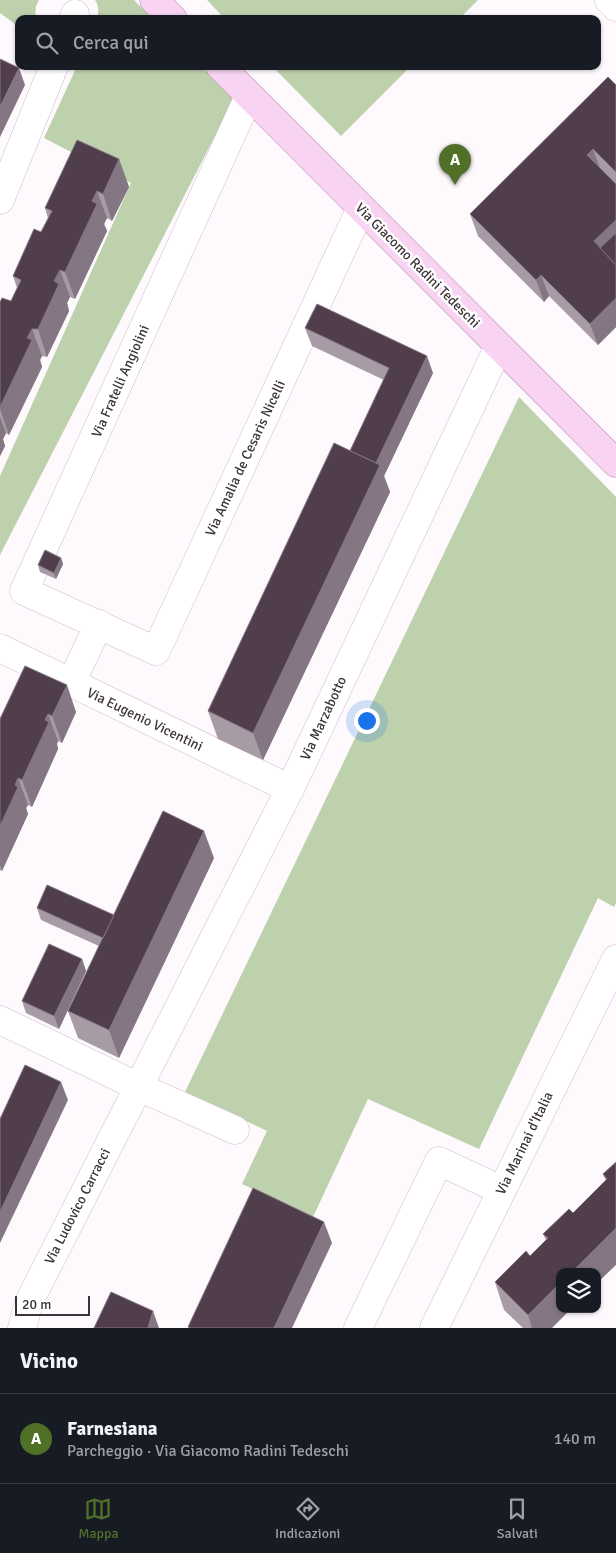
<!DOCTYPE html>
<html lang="it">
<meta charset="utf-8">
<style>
:root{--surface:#171b24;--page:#242831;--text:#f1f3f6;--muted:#9ea1a6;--line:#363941;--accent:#507027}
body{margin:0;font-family:Signika,sans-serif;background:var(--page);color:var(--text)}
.controls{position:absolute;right:15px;bottom:15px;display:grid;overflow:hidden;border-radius:10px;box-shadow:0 1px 4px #0004}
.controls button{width:45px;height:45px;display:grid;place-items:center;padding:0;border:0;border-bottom:1px solid var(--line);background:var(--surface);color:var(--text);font:25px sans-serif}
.scale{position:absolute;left:15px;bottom:12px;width:75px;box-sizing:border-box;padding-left:5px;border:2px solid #3d343b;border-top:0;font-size:14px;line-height:18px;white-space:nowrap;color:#3d343b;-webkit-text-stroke:4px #fff;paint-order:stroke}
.you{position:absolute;left:366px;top:720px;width:18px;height:18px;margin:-12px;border:4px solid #fff;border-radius:50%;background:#1a73e8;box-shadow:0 0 0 8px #1a73e833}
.badge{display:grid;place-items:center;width:32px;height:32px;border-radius:50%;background:var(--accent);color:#fff;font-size:16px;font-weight:700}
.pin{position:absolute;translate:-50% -41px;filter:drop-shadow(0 1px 2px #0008)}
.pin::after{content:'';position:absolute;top:26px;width:18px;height:15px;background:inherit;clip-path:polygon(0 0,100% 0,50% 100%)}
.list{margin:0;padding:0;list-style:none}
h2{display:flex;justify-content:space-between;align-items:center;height:65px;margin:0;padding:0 20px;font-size:21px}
h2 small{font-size:16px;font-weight:400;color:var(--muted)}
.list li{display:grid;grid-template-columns:32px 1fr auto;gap:15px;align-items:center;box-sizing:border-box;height:90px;padding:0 20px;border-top:1px solid var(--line)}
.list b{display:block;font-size:19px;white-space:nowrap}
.list p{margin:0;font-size:16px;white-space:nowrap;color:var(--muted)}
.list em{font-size:16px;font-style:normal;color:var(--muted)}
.icon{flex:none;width:28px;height:28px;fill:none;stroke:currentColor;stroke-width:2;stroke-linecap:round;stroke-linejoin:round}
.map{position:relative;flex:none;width:616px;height:1328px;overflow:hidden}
.search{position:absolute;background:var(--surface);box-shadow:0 1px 4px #0004;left:15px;right:15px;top:15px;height:55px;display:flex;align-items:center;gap:12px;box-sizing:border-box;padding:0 18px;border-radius:10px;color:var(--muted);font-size:19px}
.sheet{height:155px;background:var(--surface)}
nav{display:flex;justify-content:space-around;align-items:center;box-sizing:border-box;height:70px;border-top:1px solid var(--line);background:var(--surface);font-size:14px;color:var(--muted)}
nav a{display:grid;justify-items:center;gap:2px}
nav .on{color:var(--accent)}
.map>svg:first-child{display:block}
.green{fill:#bed1ad}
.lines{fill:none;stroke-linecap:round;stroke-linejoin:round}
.minor-casing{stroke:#d2bbcd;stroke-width:29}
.major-casing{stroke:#b488ac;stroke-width:29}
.minor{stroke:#fff;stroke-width:28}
.major{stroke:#f8d3f2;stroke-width:28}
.wall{fill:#a79ca5}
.shaded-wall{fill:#847682}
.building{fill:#503e4d;stroke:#847682}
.labels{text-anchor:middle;stroke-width:5;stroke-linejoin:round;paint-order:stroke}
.street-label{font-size:14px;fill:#3d343b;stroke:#fff}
</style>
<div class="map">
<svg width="616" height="1328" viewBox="0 0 616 1328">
<rect width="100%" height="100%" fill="#fef9fd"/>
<g class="green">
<path d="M0 0H39L36 6 35 19H19V27L0 13Z"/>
<path d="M95 0H134L153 19H97C99 13 99 5 95 0Z"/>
<path d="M207 0H478L459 19H225Z"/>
<path d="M77 66H201L234 99 0 555V476L131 183 44 138Z"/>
<path d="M272 66H411L341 136Z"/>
<path d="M519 397 616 497V903L614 907 598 898 479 1149 368 1099 313 1217 242 1184 267 1131 185 1092Z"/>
</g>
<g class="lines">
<defs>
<g id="minor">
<path d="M609 0 616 7"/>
<path d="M73 19 75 14"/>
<path d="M249 96 24 591 156 651 361 208"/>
<path d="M0 200 54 66"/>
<path d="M0 648 290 789"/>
<path d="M71 683 99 624"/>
<path d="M0 1020 139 1087 235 1130"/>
<path d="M22 1328 29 1302 290 789 499 346"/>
<path d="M358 1328 439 1161 501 1190"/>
<path d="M434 1328 616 959"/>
</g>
<g id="major">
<path d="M154 0 173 19"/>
<path d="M220 66 616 463"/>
</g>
</defs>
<use href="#minor" class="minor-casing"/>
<use href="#major" class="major-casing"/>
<use href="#minor" class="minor"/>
<use href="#major" class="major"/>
</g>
<g class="wall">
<path d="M616 85V327L598 345 549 296 544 302 478 236 470 214Z"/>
<path d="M119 159 129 187 112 221 107 218 104 224 107 231 75 299 70 297 67 303 69 311 47 357 42 356 40 360 42 367 9 435 6 433 3 439 5 446 0 456V302L11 301 17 288 13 276 41 232 48 218 45 208Z"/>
<path d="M305 328 433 373 384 476 390 492 263 760 218 739 208 711 350 451 384 380 312 346Z"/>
<path d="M61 558 63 564 56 579 40 572 38 565Z"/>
<path d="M25 666 76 712 62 743 58 741 57 744 58 749 32 807 28 805 26 808 28 814 2 871 0 870V719Z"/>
<path d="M214 858 119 1058 78 1038 68 1011 99 946 41 920 37 908 114 915Z"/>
<path d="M82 959 86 971 59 1029 26 1013 22 1001Z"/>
<path d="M616 1162 552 1328H523L504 1310 495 1282 530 1256 546 1240 543 1234 573 1213 606 1181 603 1174Z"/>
</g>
<g class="shaded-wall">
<path d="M19 68 25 85 0 137V107Z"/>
<path d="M593 149 601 171 587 155Z"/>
<path d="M119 159 129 187 112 221 103 194Z"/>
<path d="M97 191 107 218 104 224 107 231 75 299 65 272 92 201Z"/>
<path d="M616 220V249L606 259 594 241Z"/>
<path d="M60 270 70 297 67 303 69 311 47 357 38 329 54 281Z"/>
<path d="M541 275 549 296 544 302 536 280Z"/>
<path d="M616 298V327L598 345 590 324Z"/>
<path d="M32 329 42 356 40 360 42 367 9 435 0 409V407L27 338Z"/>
<path d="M427 356 433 373 384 476 390 492 263 760 253 733 373 469Z"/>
<path d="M0 417 6 433 3 439 5 446 0 456Z"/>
<path d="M61 558 63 564 56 579 54 573Z"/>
<path d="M67 685 76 712 62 743 52 716Z"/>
<path d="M48 714 58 741 57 744 58 749 32 807 22 780Z"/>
<path d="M18 778 28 805 26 808 28 814 2 871 0 865V826Z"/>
<path d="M204 831 214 858 119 1058 109 1030Z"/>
<path d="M82 959 86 971 59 1029 54 1016Z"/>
<path d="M61 1082 68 1100 0 1243V1212Z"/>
<path d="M324 1222 332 1243 292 1328H274Z"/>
<path d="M616 1228V1265L597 1283V1272H572Z"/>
<path d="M560 1283V1309H571L552 1328H532L528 1315Z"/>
<path d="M153 1311 159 1328H148Z"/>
</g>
<g class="building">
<path d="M0 59 19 68 0 107Z"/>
<path d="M608 77 616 85V172L593 149 587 155 616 184V220L594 241 616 265V298L590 324 541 275 536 280 470 214Z"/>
<path d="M77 140 119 159 103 194 97 191 92 201 97 204 65 272 60 270 54 281 59 284 38 329H32L27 338 32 340 0 407V302L2 298 11 301 21 280 13 276 34 229 41 232 52 211 45 208Z"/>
<path d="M616 233V265L600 248Z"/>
<path d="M317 304 427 356 376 463 350 451 389 368 305 328Z"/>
<path d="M334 443 380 465 253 733 208 711Z"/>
<path d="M45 550 61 558 54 573 38 565Z"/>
<path d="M25 666 67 685 52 716 48 714 45 720 49 722 22 780 18 778 15 785 18 787 0 826V719Z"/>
<path d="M163 811 204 831 109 1030 68 1011Z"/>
<path d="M47 885 114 915 103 938 37 908Z"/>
<path d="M49 944 82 959 54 1016 22 1001Z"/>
<path d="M25 1065 61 1082 0 1212V1119Z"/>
<path d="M616 1162V1228L572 1272H560V1283L528 1315 495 1282 526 1251 530 1256 548 1238 543 1234 569 1209 573 1213 607 1179 603 1174Z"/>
<path d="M253 1188 324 1222 274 1328H190L188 1327Z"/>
<path d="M111 1292 153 1311 148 1328H94Z"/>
</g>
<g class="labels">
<g class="street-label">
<text transform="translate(418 265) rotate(45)" y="5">Via Giacomo Radini Tedeschi</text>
<text transform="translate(120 381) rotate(-66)" y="5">Via Fratelli Angiolini</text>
<text transform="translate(245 458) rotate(-65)" y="5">Via Amalia de Cesaris Nicelli</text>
<text transform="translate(323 718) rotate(-65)" y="5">Via Marzabotto</text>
<text transform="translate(145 719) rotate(26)" y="5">Via Eugenio Vicentini</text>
<text transform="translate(524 1143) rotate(-64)" y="5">Via Marinai d'Italia</text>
<text transform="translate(77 1206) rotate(-63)" y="5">Via Ludovico Carracci</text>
</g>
</g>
</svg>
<div class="controls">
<button><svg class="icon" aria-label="layers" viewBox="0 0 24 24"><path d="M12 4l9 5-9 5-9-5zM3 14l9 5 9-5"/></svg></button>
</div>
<div class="scale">20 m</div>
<div class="you"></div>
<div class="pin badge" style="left:455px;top:185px">A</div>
<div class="search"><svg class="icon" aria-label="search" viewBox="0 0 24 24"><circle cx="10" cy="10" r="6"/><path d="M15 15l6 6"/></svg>Cerca qui</div>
</div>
<section class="sheet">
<h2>Vicino<small></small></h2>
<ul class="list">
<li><span class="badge">A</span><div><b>Farnesiana</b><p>Parcheggio · Via Giacomo Radini Tedeschi</p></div><em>140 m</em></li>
</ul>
</section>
<nav>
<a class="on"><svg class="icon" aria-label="map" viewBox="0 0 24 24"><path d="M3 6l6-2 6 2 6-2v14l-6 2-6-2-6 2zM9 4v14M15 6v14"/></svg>Mappa</a>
<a><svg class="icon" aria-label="directions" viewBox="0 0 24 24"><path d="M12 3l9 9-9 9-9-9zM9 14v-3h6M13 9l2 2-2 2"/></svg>Indicazioni</a>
<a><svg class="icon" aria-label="saved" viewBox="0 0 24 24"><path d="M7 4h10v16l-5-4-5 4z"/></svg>Salvati</a>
</nav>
